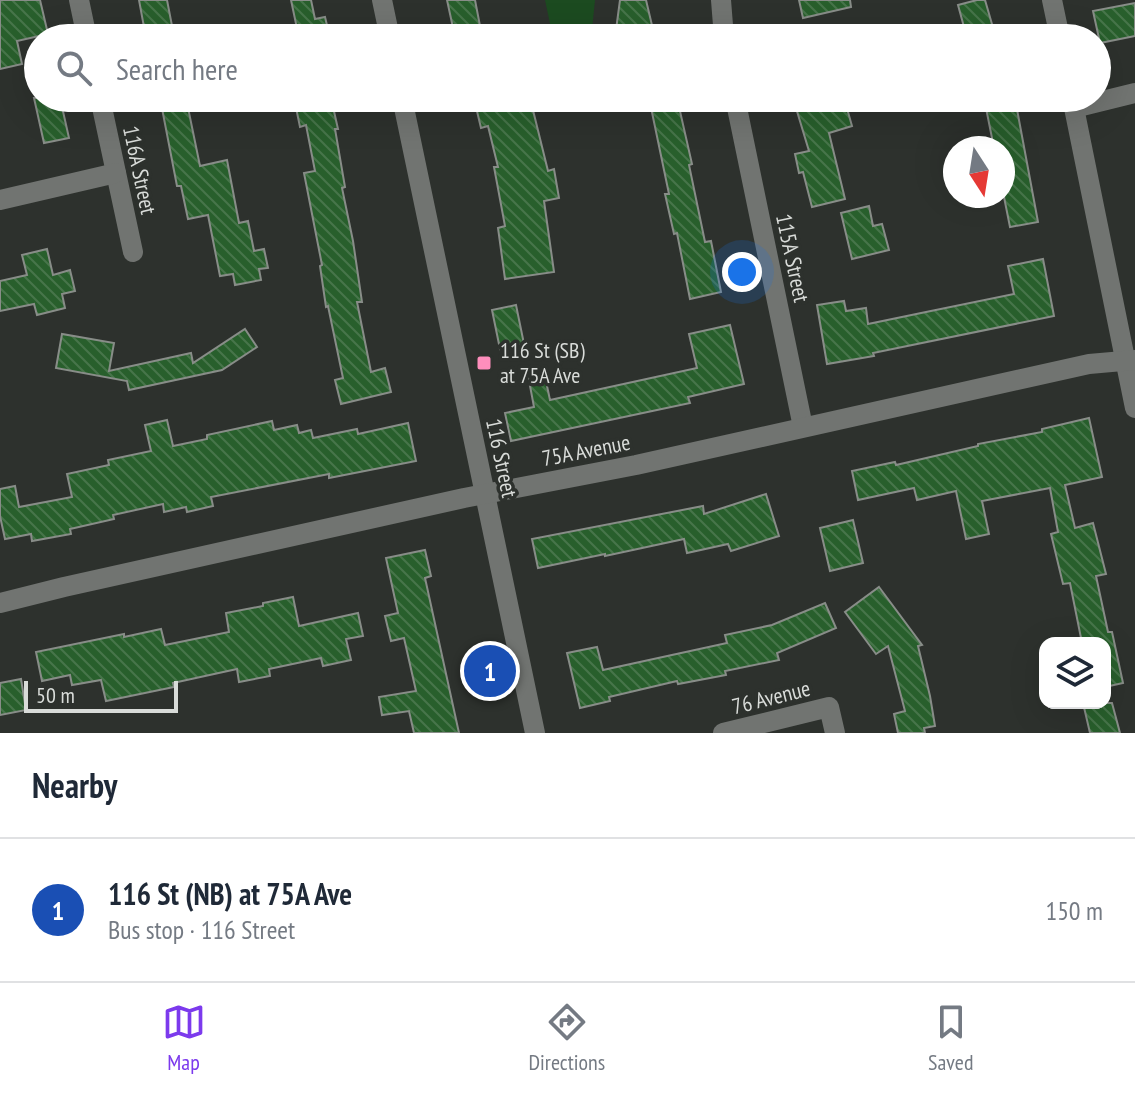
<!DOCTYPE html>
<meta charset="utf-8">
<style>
:root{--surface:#fff;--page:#f6f6f7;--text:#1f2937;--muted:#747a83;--line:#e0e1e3;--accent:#7c3aed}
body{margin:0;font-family:"PT Sans Narrow",sans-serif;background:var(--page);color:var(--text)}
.controls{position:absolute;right:24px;bottom:24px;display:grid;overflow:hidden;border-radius:16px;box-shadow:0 8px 32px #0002}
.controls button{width:72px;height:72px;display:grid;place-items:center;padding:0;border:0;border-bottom:2px solid var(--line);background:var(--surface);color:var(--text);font:40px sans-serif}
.compass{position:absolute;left:943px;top:136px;width:72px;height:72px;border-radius:50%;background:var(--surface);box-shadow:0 8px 32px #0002;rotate:168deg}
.scale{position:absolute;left:24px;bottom:20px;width:154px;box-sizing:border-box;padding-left:8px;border:4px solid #d9dcd9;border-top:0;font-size:22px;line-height:28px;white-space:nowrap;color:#d9dcd9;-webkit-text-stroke:6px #2d312d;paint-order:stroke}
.you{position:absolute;left:742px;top:272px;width:28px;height:28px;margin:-20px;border:6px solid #fff;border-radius:50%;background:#1a73e8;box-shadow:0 0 0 12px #1a73e833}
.badge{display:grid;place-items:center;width:52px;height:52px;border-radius:50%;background:var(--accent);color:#fff;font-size:26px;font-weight:700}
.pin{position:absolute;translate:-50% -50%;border:4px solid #fff;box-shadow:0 2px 8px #0006}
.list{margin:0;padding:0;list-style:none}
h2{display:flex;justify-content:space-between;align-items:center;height:104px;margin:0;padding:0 32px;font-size:34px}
h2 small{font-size:26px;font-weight:400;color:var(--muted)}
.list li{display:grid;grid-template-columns:52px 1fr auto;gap:24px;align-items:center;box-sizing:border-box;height:144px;padding:0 32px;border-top:2px solid var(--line)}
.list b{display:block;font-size:30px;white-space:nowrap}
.list p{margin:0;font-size:26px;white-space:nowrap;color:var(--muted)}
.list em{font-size:26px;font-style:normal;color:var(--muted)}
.icon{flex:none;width:44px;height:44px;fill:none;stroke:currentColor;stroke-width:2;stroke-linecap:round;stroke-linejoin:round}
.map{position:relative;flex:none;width:1135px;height:733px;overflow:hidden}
.search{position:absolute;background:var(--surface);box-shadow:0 8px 32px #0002;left:24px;right:24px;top:24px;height:88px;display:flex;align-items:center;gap:20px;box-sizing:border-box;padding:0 28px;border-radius:44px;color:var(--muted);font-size:30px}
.sheet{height:248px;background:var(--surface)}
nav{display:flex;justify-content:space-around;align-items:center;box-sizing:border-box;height:112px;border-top:2px solid var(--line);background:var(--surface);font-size:22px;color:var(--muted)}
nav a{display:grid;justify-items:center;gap:4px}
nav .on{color:var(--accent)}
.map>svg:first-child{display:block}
.green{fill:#1c4b20}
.building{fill:url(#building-back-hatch);stroke:#888d88;stroke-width:2}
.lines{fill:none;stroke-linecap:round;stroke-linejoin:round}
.minor{stroke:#717471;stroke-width:20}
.poi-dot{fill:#fe8ebc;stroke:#2d312d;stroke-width:3}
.labels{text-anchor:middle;stroke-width:7;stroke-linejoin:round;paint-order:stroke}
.street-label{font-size:22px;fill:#d9dcd9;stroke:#2d312d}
.poi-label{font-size:22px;fill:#d9dcd9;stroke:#2d312d;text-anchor:start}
</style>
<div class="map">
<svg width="1135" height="733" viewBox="0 0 1135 733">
<defs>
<pattern id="building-back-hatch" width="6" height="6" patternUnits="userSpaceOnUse" patternTransform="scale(2)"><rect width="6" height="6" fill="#285f2c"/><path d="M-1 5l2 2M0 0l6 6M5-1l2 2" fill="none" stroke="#47754a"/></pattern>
</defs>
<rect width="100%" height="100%" fill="#2d312d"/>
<path class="green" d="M545 0H595L592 30 593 38H553Z"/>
<g class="building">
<path d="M0 0H40L48 34 17 41 22 64 0 69Z"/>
<path d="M139 0H167L174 36 146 38Z"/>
<path d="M291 0H311L315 19 325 17 330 38H299Z"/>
<path d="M447 0H475L481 31 455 37Z"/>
<path d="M620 0H646L655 38H618L616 30Z"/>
<path d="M799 0H850L851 7 803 18Z"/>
<path d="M977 0H985L996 38H967L958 5Z"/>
<path d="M1135 3V36L1100 43 1093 11Z"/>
<path d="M34 98H60L69 138 44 143Z"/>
<path d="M160 98H186L200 166 227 160 239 223 248 221 254 251 264 249 268 268 259 269 261 280 235 285 233 274 220 276 208 215 188 219 181 186H177Z"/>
<path d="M294 98H331L338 129H335L345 187 342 188 353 241 362 302H357L371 372 385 368 391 392 341 404 335 380 343 378 328 306 326 307 320 266 322 265 304 173 315 171 306 125 300 127Z"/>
<path d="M516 98H530L548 171 554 169 559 198 544 201 554 272 505 279 498 228 505 226 494 167H498L488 126 481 128 476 107Z"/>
<path d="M649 98H677L692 164 689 165 705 242 711 241 721 292 690 299 677 233 674 234 665 194H669Z"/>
<path d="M793 98H844L852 126 829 133 845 199 812 207 803 172 799 173 795 154 809 151Z"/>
<path d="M984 98H1002L1003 106 1016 104 1038 222 1010 227 1003 192V148H994Z"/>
<path d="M869 206 873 226 882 224 889 250 852 259 841 213Z"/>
<path d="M47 249 53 275 70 270 75 291 62 294 65 308 37 315 34 304 0 311V281L27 275 22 255Z"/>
<path d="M1043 259 1054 316 873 353 874 356 827 364 817 305 844 301 846 311 866 308 868 324 926 312 1014 294 1008 266Z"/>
<path d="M516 305 524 344 500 349 492 310Z"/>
<path d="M730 325 744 384 688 397 690 403 511 441 505 413 534 407 528 375 544 372 550 400 697 368 689 334Z"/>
<path d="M245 329 257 347 222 370 129 390 127 381 56 368 62 334 114 343 109 371 191 353 193 363Z"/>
<path d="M1089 418 1102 477 1065 485 1075 528 1093 523 1106 574 1096 576 1108 632H1112L1123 683 1105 687V643H1082L1070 583 1063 584 1051 534 1058 532 1050 488 982 501 989 534 966 539 956 491 917 500 914 488 858 500 852 471 895 462 896 465 978 446V444L1042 432V429Z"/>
<path d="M167 420 173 446 207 439V435L272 421 274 430 297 425 299 433 311 430 313 438 357 429 358 434 408 423 416 461 329 478V474L211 497 213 506 187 512 186 507 164 512 163 504 113 515 114 519 70 529 71 534 32 541 31 534 5 539 0 516V489L15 486 19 507 72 497 67 474 109 465 108 460 151 451 145 425Z"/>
<path d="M766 494 779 536 731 551 728 544 687 553 684 539 605 556V554L538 568 532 539 703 506 704 514Z"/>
<path d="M853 520 863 563 830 571 820 528Z"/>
<path d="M425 550 431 576 425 578 459 733H414L409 711 382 715 379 697 416 691 404 638 391 641 385 616 398 613 386 558Z"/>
<path d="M879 587 922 645 918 646 930 696 935 726 924 728 925 733H898L894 714 905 711 888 646 876 654 845 612Z"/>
<path d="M293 597 299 626 358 613 363 636 346 639 351 660 323 666 321 658 269 669 270 676 239 682 237 669 173 683 174 687 106 701 101 680 72 685 70 675 42 681 36 652 124 634V637L161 629 165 645 229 632 226 613 263 606V603Z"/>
<path d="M825 603 836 628 777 653 779 660 725 671 726 675 678 684 677 681 609 697 610 701 580 708 567 653 597 647 603 670 727 643 725 635 772 625Z"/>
<path d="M21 679 26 710 0 715V683Z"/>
<path d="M1083 703H1112L1120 733H1090Z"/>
</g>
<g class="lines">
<g class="minor">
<path d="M79 0 87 38"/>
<path d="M382 0 390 38"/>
<path d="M721 0 724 38"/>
<path d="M1052 0 1060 38"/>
<path d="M100 98 133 252"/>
<path d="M402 98 535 733"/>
<path d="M735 98 803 427"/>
<path d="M1072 98 1135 408"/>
<path d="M1074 108 1135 93"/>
<path d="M0 200 116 173"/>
<path d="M0 603 64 587 464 498 636 465 1089 364 1135 360"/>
<path d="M723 733 829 707 835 733"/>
</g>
</g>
<rect class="poi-dot" x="476" y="355" width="16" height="16" rx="4"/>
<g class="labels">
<g class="street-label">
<text transform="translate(140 170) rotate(78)" y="8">116A Street</text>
<text transform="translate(793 258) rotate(78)" y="8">115A Street</text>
<text transform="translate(586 450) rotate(-11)" y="8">75A Avenue</text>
<text transform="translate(502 458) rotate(78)" y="8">116 Street</text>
<text transform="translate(771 697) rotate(-14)" y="8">76 Avenue</text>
</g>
<g class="poi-label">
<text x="500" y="358">116 St (SB)<tspan x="500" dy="25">at 75A Ave</tspan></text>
</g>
</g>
</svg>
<div class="controls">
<button><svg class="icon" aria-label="layers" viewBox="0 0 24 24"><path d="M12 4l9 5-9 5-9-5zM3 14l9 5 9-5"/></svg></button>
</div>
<svg class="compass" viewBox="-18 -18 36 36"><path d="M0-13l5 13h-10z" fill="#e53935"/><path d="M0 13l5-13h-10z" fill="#747a83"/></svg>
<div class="scale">50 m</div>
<div class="you"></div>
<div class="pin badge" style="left:490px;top:671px;background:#1a4fb4">1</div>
<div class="search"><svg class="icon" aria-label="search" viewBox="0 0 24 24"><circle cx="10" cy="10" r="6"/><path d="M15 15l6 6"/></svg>Search here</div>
</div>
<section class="sheet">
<h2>Nearby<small></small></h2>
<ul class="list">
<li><span class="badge" style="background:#1a4fb4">1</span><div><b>116 St (NB) at 75A Ave</b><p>Bus stop · 116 Street</p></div><em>150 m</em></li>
</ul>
</section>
<nav>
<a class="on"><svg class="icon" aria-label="map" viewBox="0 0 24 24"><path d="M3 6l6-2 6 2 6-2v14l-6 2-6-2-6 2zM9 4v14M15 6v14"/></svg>Map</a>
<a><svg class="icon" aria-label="directions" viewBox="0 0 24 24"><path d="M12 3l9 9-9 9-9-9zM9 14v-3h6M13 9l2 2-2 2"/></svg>Directions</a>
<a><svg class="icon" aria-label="saved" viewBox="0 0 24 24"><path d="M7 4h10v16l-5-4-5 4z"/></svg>Saved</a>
</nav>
